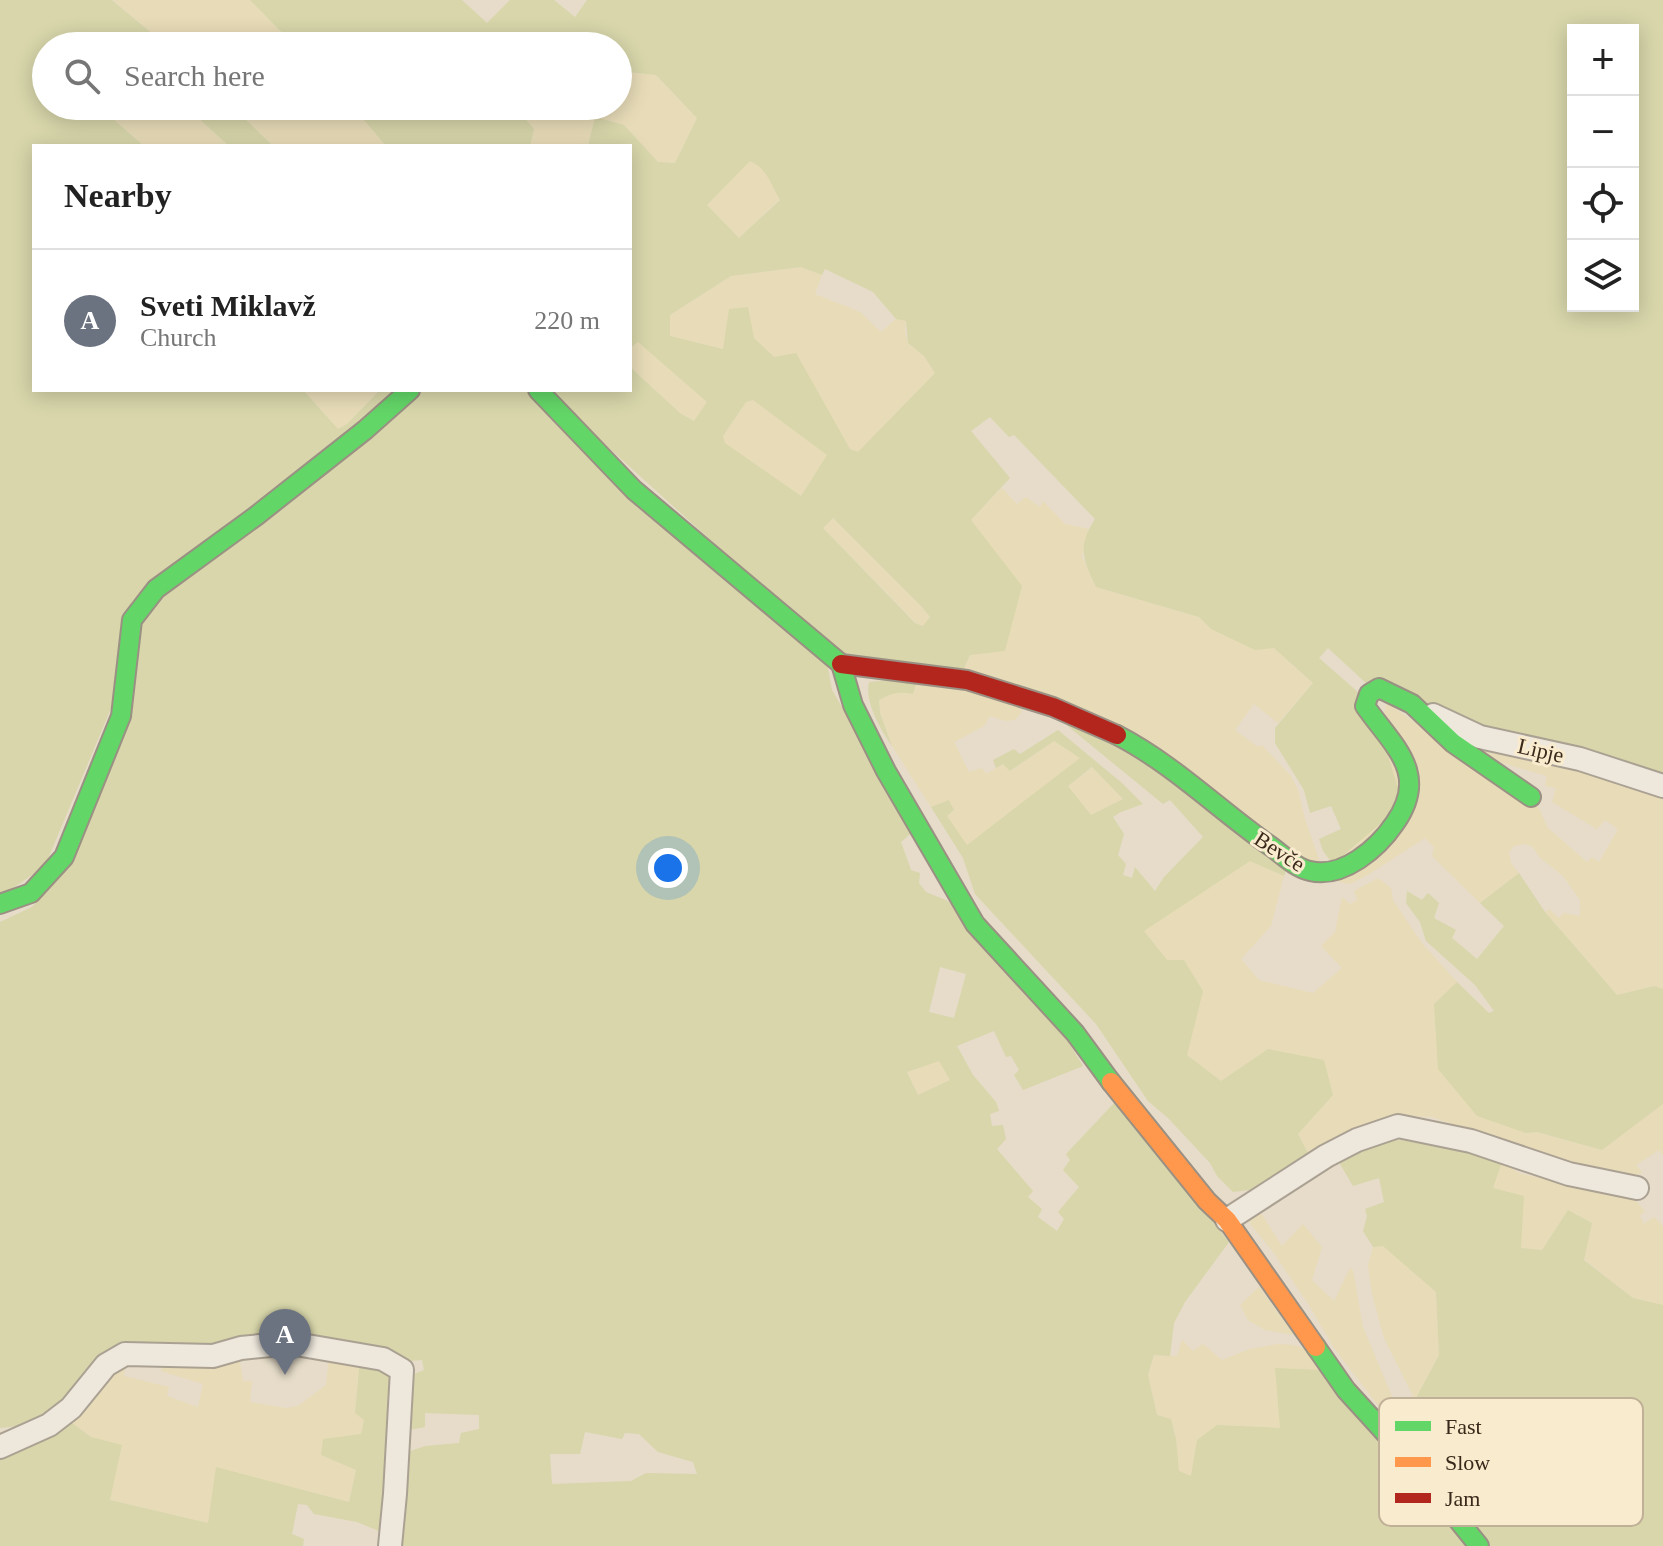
<!DOCTYPE html>
<meta charset="utf-8">
<style>
:root{--surface:#fff;--page:#f6f6f6;--text:#222;--muted:#767676;--line:#e0e0e0;--accent:#766758}
body{margin:0;font-family:Georgia,serif;background:var(--page);color:var(--text)}
.controls{position:absolute;right:24px;top:24px;display:grid;overflow:hidden;border-radius:0px;box-shadow:0 4px 20px #0003}
.controls button{width:72px;height:72px;display:grid;place-items:center;padding:0;border:0;border-bottom:2px solid var(--line);background:var(--surface);color:var(--text);font:40px sans-serif}
.you{position:absolute;left:668px;top:868px;width:28px;height:28px;margin:-20px;border:6px solid #fff;border-radius:50%;background:#1a73e8;box-shadow:0 0 0 12px #1a73e833}
.badge{display:grid;place-items:center;width:52px;height:52px;border-radius:50%;background:var(--accent);color:#fff;font-size:26px;font-weight:700}
.pin{position:absolute;translate:-50% -66px;filter:drop-shadow(0 2px 4px #0008)}
.pin::after{content:'';position:absolute;top:42px;width:28px;height:24px;background:inherit;clip-path:polygon(0 0,100% 0,50% 100%)}
.list{margin:0;padding:0;list-style:none}
h2{display:flex;justify-content:space-between;align-items:center;height:104px;margin:0;padding:0 32px;font-size:34px}
h2 small{font-size:26px;font-weight:400;color:var(--muted)}
.list li{display:grid;grid-template-columns:52px 1fr auto;gap:24px;align-items:center;box-sizing:border-box;height:144px;padding:0 32px;border-top:2px solid var(--line)}
.list b{display:block;font-size:30px;white-space:nowrap}
.list p{margin:0;font-size:26px;white-space:nowrap;color:var(--muted)}
.list em{font-size:26px;font-style:normal;color:var(--muted)}
.icon{flex:none;width:44px;height:44px;fill:none;stroke:currentColor;stroke-width:2;stroke-linecap:round;stroke-linejoin:round}
.map{position:relative;flex:none;width:1663px;height:1546px;overflow:hidden}
.search{position:absolute;background:var(--surface);box-shadow:0 4px 20px #0003;left:32px;top:32px;width:600px;height:88px;display:flex;align-items:center;gap:20px;box-sizing:border-box;padding:0 28px;border-radius:44px;color:var(--muted);font-size:30px}
.panel{position:absolute;background:var(--surface);box-shadow:0 4px 20px #0003;left:32px;top:144px;width:600px;height:248px;border-radius:0px}
.map>svg:first-child{display:block}
.farmland{fill:#e8dcb8}
.green{fill:#d8d6aa;fill-rule:evenodd}
.lines{fill:none;stroke-linecap:round;stroke-linejoin:round}
.street-casing{stroke:#aba193;stroke-width:26}
.fast-casing{stroke:#9a9083;stroke-width:22}
.slow-casing{stroke:#9a9083;stroke-width:22}
.jam-casing{stroke:#9a9083;stroke-width:22}
.street{stroke:#ede7dc;stroke-width:22}
.fast{stroke:#63d668;stroke-width:18}
.slow{stroke:#ff974d;stroke-width:18}
.jam{stroke:#b3261e;stroke-width:18}
.labels{text-anchor:middle;stroke-width:6;stroke-linejoin:round;paint-order:stroke}
.street-label{font-size:22px;fill:#3a281b;stroke:#f9ebcd}
.key{fill:#f9ebcd;stroke:#c0b098;stroke-width:2}
.key-label{font-size:22px;fill:#3a281b}
</style>
<div class="map">
<svg width="1663" height="1546" viewBox="0 0 1663 1546">
<rect width="100%" height="100%" fill="#e6dcc9"/>
<g class="farmland">
<path d="M113 0H250L295 46H167Z"/>
<path d="M618 71 656 75 697 118 675 163 658 162 624 125 595 118 588 146H530L534 129 514 106H618Z"/>
<path d="M98 106H185L229 146H144Z"/>
<path d="M232 106H352L386 146H273Z"/>
<path d="M750 160 758 164 772 181 774 190 780 199 739 238 707 205Z"/>
<path d="M801 267 822 275 815 294 860 312 881 332 896 319 906 321 905 331 908 343 924 356 935 373 859 453 850 449 774 357 754 338 723 349 670 337V315L731 276Z"/>
<path d="M638 341 707 402 695 421 680 413 630 367V348Z"/>
<path d="M303 390H380L347 424 338 429Z"/>
<path d="M753 400 828 455 801 496 724 443 723 436 746 402Z"/>
<path d="M1002 488 1017 504 1026 497 1040 507 1043 501 1065 524 1089 529 1082 556 1096 587 1199 617 1211 629 1273 647 1313 683 1278 723 1254 704 1235 730 1258 747 1262 745 1291 776 1298 790 1305 819 1320 862 1317 867 1163 757 961 675 970 655V520Z"/>
<path d="M833 518 922 607 930 618 923 626 916 623 823 528Z"/>
<path d="M918 677 1018 705 1022 712 1015 720 1006 721 990 716 984 726 954 742 969 772 982 768 986 774 1003 764 1011 771 1054 741 1081 758 966 846 947 816 949 800 931 807 892 746 880 713 879 700 889 694 903 691Z"/>
<path d="M1387 703 1539 808 1548 828 1587 862 1592 857 1599 862 1618 829 1605 820 1597 829 1552 802 1556 788 1545 786 1547 776 1502 763 1450 732 1663 792V989L1654 986 1617 995 1545 912 1549 909 1559 918 1564 913 1580 916V900L1563 876 1539 857 1533 847 1525 844 1514 846 1509 852 1511 863 1519 873 1480 903 1432 856 1434 847 1425 838 1366 876 1350 884 1334 881Z"/>
<path d="M1093 767 1123 799 1091 815 1068 786Z"/>
<path d="M1250 860 1284 876 1271 926 1241 959 1259 980 1313 993 1342 968 1321 946 1335 932 1342 897 1350 904 1357 900 1354 891 1378 878 1391 888 1393 900 1421 942 1457 982 1434 1004 1526 1133 1536 1132 1602 1150 1663 1104V1156L1659 1150 1636 1165 1642 1172 1629 1182 1474 1133 1433 1117 1398 1116 1310 1157 1298 1134 1333 1095 1268 1049 1221 1081 1187 1055 1167 961 1143 931Z"/>
<path d="M940 1060 950 1080 918 1095 907 1072Z"/>
<path d="M1502 1162 1521 1174 1622 1193 1636 1201 1645 1211 1640 1216 1644 1224 1654 1217 1663 1226V1305L1633 1298 1584 1259 1592 1223 1568 1210 1542 1250 1521 1248 1493 1188Z"/>
<path d="M1261 1213 1282 1246 1303 1224 1322 1247 1312 1280 1334 1301 1350 1268 1353 1270 1363 1327 1409 1437 1424 1451 1420 1455 1387 1417 1334 1348 1307 1302 1271 1249 1251 1225 1249 1220Z"/>
<path d="M1383 1245 1436 1292 1439 1355 1415 1400 1384 1338 1372 1294 1368 1265 1373 1247Z"/>
<path d="M1259 1287 1294 1335 1265 1330 1248 1320 1240 1305Z"/>
<path d="M1182 1340 1193 1351 1203 1344 1222 1360 1250 1349 1277 1344 1293 1345 1308 1349 1323 1370 1280 1429 1197 1440 1192 1477 1179 1471 1174 1428 1170 1419 1157 1415 1148 1376 1154 1355 1177 1356Z"/>
<path d="M239 1356 243 1381H252L250 1402 286 1408 298 1406 326 1385 329 1356 360 1358 355 1413 364 1420 361 1435 324 1439 356 1470 349 1502 217 1468 208 1523 109 1500 91 1437 68 1420 127 1358 124 1376 169 1387 167 1396 198 1407 203 1384 161 1371 164 1357Z"/>
</g>
<g class="green">
<path d="M0 0H112L167 46H119L110 36 103 46H46V106H98L144 146H34V390H303L338 429 347 424 380 390H402L168 572 45 866 0 897Z"/>
<path d="M250 0H462L487 23 510 0H554L575 17 587 0H1663V782L1531 745 1367 684 1328 648 1319 658 1359 693 1384 743 1403 804 1333 864 1323 851 1319 839 1341 829 1331 806 1310 813 1304 790 1275 743V728L1313 683 1274 648 1255 650 1211 629 1199 617 1096 587C1083 559 1077 547 1095 519L1014 435 1009 437 990 417 971 431 1010 478 971 520 1022 586 1005 651 970 655 961 675 833 651 545 390H630V367L680 413 694 421 707 402 638 342 630 348V146H588L595 117 624 125 658 162 675 163 697 118 656 75 618 71V46H295ZM1573 30H1633V306H1573ZM750 161C768 169 770 184 780 200L739 238 707 205ZM801 267 822 275 825 269 873 292 896 319 906 321 908 343 924 356 935 373 858 452 850 449 796 353 774 357 754 338 748 307 729 309 723 349 670 336V315L731 276ZM753 400 827 455 801 496 725 443 723 436 746 402ZM833 518 922 607 930 617 923 626 915 623 823 528Z"/>
<path d="M185 106H232L273 146H229Z"/>
<path d="M352 106H514L534 129 530 146H386Z"/>
<path d="M420 390H530L827 663 832 690 914 831 901 842 911 870 920 873 919 883 926 892 948 901 1059 1027 1083 1066 1023 1090 1014 1075 1019 1070 1011 1056 1006 1057 994 1031 957 1046 973 1075 996 1102 999 1111 990 1114 992 1126 1003 1125 1006 1139 997 1149 1033 1191 1028 1197 1042 1209 1038 1217 1057 1231 1064 1219 1058 1212 1079 1187 1063 1170 1070 1160 1066 1154 1115 1102 1229 1242 1185 1302 1174 1323 1170 1356 1154 1355 1148 1375 1157 1415 1171 1419 1176 1439 1179 1471 1191 1476 1197 1440 1217 1425 1280 1428 1275 1368 1323 1370 1477 1546H396L402 1454 425 1446 459 1443 461 1433 479 1429V1415L425 1413V1427L409 1430V1376L424 1370 422 1360 410 1361 375 1352 205 1353 128 1346 38 1424 0 1428V922L32 907 67 865 142 614ZM940 967 966 974 954 1018 929 1012ZM939 1061 950 1080 918 1095 907 1072ZM585 1432 622 1439 625 1433 639 1434 658 1452 693 1462 697 1474 646 1473 631 1481 552 1484 550 1454H580Z"/>
<path d="M918 677 913 694C900 691 891 693 879 700L880 713 892 746C881 730 864 701 869 682Z"/>
<path d="M1064 723 1141 756 1286 871 1284 876 1250 861 1144 931 1167 960H1184L1203 991 1187 1055 1221 1081 1268 1049 1324 1060 1333 1095 1298 1134 1310 1157 1258 1189 1233 1192 1217 1176 1210 1163 1168 1118 1148 1101 1096 1024 975 894 963 858 931 807 949 800 954 810 947 816 967 845 1080 758 1054 741 1010 771 1003 764 996 768 993 760 1014 749 1020 754 1058 730 1122 783 1143 804 1121 812 1113 817 1124 834 1118 855 1126 864 1123 875 1132 878 1135 867 1155 891 1164 877 1203 837 1170 800 1163 804ZM1092 767 1123 799 1091 815 1068 786Z"/>
<path d="M1519 873 1545 912 1617 995 1654 986 1663 989V1104L1602 1150 1537 1132 1526 1133 1477 1116 1438 1069 1434 1004 1457 982 1489 1013 1494 1011 1475 985 1426 941 1420 922 1406 903 1407 891 1422 900 1428 893 1439 903 1434 918 1456 930 1452 938 1477 959 1504 926 1480 903Z"/>
<path d="M1393 1140C1418 1140 1447 1145 1471 1153 1482 1157 1489 1162 1502 1162L1493 1188 1524 1196 1521 1248 1542 1250 1568 1210 1592 1223 1584 1260 1633 1298 1663 1305V1546H1489L1456 1502 1441 1460 1425 1432 1415 1400 1439 1355 1436 1292 1383 1246 1373 1247 1363 1231 1367 1216 1365 1209 1384 1202 1379 1178 1353 1186 1337 1159 1365 1145ZM1463 1450 1467 1451 1502 1494 1501 1499 1482 1515 1446 1468Z"/>
<path d="M360 1358 397 1379 386 1534 357 1522 314 1514 307 1505 298 1504 292 1534 304 1539 303 1546H0V1459L68 1420 91 1437 122 1445 110 1500 208 1523 216 1467 349 1502 356 1470 321 1455 323 1439 361 1434 364 1420 355 1413Z"/>
</g>
<g class="lines">
<defs>
<g id="street">
<path d="M1433 715 1480 737 1580 759 1663 786"/>
<path d="M1227 1220 1326 1156 1357 1140 1398 1126 1471 1141 1569 1174 1637 1188"/>
<path d="M0 1447 49 1425 71 1408 106 1365 125 1354 213 1356 241 1348 290 1343 383 1359 402 1370 395 1494 390 1546"/>
</g>
<g id="fast">
<path d="M538 390 634 490 841 664 853 705 886 771 975 924 1075 1033 1111 1082"/>
<path d="M1117 735C1173 764 1218 809 1269 845 1282 854 1295 868 1310 871 1343 879 1378 848 1395 823 1430 773 1393 746 1365 706L1369 694 1379 688 1412 704 1453 743 1531 797"/>
<path d="M0 904 31 893 64 857 121 716 132 620 156 589 256 516 365 430 410 390"/>
<path d="M1316 1347 1346 1390 1408 1458 1479 1546"/>
</g>
<path id="slow" d="M1111 1082 1207 1201 1227 1220 1316 1347"/>
<path id="jam" d="M841 664 967 680 1053 707 1117 735"/>
</defs>
<use href="#street" class="street-casing"/>
<use href="#fast" class="fast-casing"/>
<use href="#slow" class="slow-casing"/>
<use href="#jam" class="jam-casing"/>
<use href="#street" class="street"/>
<use href="#fast" class="fast"/>
<use href="#slow" class="slow"/>
<use href="#jam" class="jam"/>
</g>
<g class="labels">
<g class="street-label">
<text transform="translate(1541 750) rotate(13)" y="8">Lipje</text>
<text transform="translate(1280 851) rotate(33)" y="8">Bevče</text>
</g>
</g>
<rect x="1379" y="1398" width="264" height="128" rx="12" class="key"/>
<rect x="1395" y="1421" width="36" height="10" fill="#63d668"/>
<rect x="1395" y="1457" width="36" height="10" fill="#ff974d"/>
<rect x="1395" y="1493" width="36" height="10" fill="#b3261e"/>
<g class="key-label">
<text x="1445" y="1434">Fast</text>
<text x="1445" y="1470">Slow</text>
<text x="1445" y="1506">Jam</text>
</g>
</svg>
<div class="controls">
<button>+</button>
<button>−</button>
<button><svg class="icon" aria-label="locate" viewBox="0 0 24 24"><circle cx="12" cy="12" r="6"/><path d="M12 2v4M12 18v4M2 12h4M18 12h4"/></svg></button>
<button><svg class="icon" aria-label="layers" viewBox="0 0 24 24"><path d="M12 4l9 5-9 5-9-5zM3 14l9 5 9-5"/></svg></button>
</div>
<div class="you"></div>
<div class="pin badge" style="left:285px;top:1375px;background:#6b7280">A</div>
<div class="search"><svg class="icon" aria-label="search" viewBox="0 0 24 24"><circle cx="10" cy="10" r="6"/><path d="M15 15l6 6"/></svg>Search here</div>
<section class="panel">
<h2>Nearby<small></small></h2>
<ul class="list">
<li><span class="badge" style="background:#6b7280">A</span><div><b>Sveti Miklavž</b><p>Church</p></div><em>220 m</em></li>
</ul>
</section>
</div>
